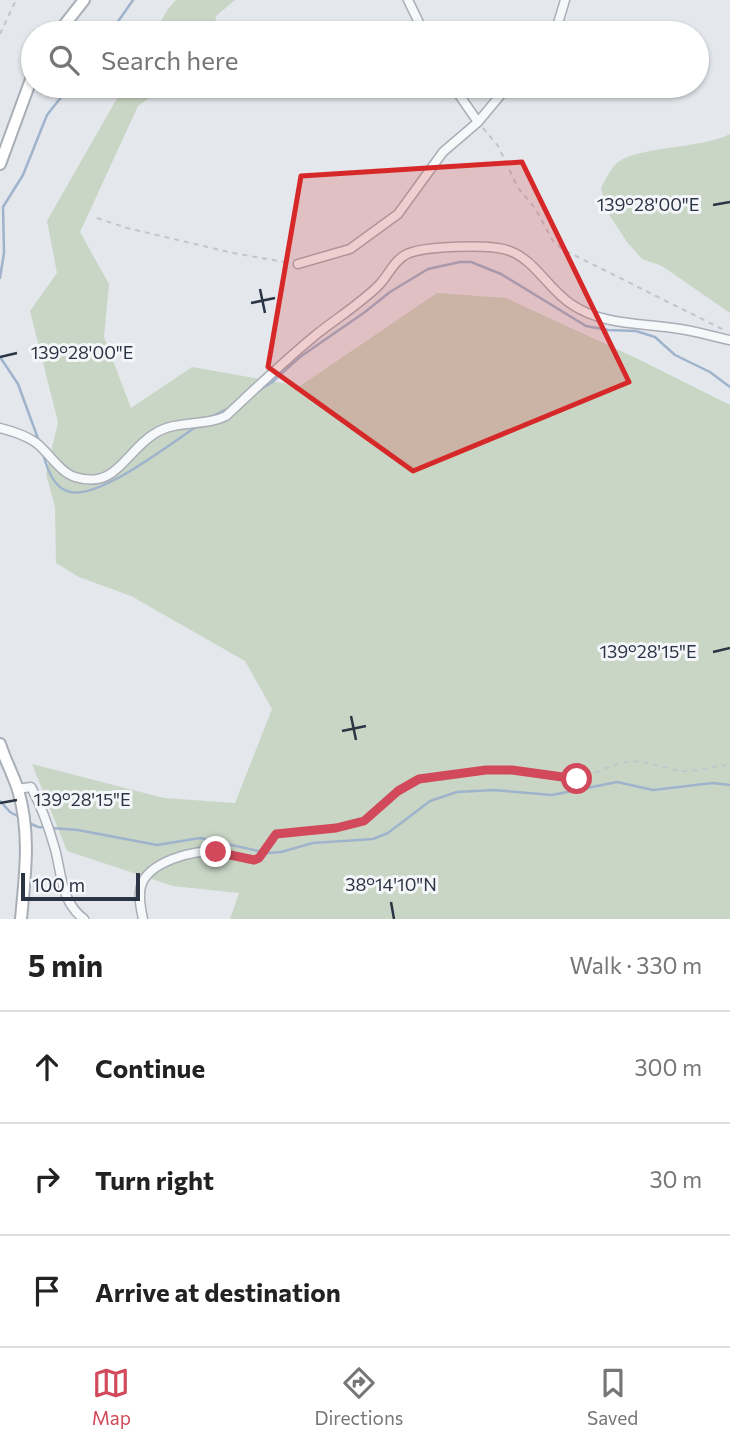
<!DOCTYPE html>
<meta charset="utf-8">
<style>
:root{--surface:#fff;--page:#f2f2f2;--text:#222;--muted:#767676;--line:#e0e0e0;--accent:#d1495b}
body{margin:0;font-family:Commissioner,sans-serif;background:var(--page);color:var(--text)}
.scale{position:absolute;left:21px;bottom:18px;width:119px;box-sizing:border-box;padding-left:7px;border:4px solid #2b3445;border-top:0;font-size:19px;line-height:24px;white-space:nowrap;color:#2b3445;-webkit-text-stroke:5px #f4f6f9;paint-order:stroke}
.stop{position:absolute;width:21px;height:21px;margin:-16px;border:5px solid #d1495b;border-radius:50%;background:#fff}
.stop.end{background:#d1495b;border-color:#fff;box-shadow:0 2px 7px #0008}
.list{margin:0;padding:0;list-style:none}
h2{display:flex;justify-content:space-between;align-items:center;height:91px;margin:0;padding:0 28px;font-size:30px}
h2 small{font-size:23px;font-weight:400;color:var(--muted)}
.list li{display:grid;grid-template-columns:46px 1fr auto;gap:21px;align-items:center;box-sizing:border-box;height:112px;padding:0 28px;border-top:2px solid var(--line)}
.list b{display:block;font-size:26px;white-space:nowrap}
.list em{font-size:23px;font-style:normal;color:var(--muted)}
.icon{flex:none;width:38px;height:38px;fill:none;stroke:currentColor;stroke-width:2;stroke-linecap:round;stroke-linejoin:round}
.map{position:relative;flex:none;width:730px;height:919px;overflow:hidden}
.search{position:absolute;background:var(--surface);box-shadow:0 2px 5px #0004;left:21px;right:21px;top:21px;height:77px;display:flex;align-items:center;gap:18px;box-sizing:border-box;padding:0 24px;border-radius:38px;color:var(--muted);font-size:26px}
.sheet{height:427px;background:var(--surface)}
nav{display:flex;justify-content:space-around;align-items:center;box-sizing:border-box;height:98px;border-top:2px solid var(--line);background:var(--surface);font-size:19px;color:var(--muted)}
nav a{display:grid;justify-items:center;gap:4px}
nav .on{color:var(--accent)}
.map>svg:first-child{display:block}
.green{fill:#c9d6c5}
.lines{fill:none;stroke-linecap:round;stroke-linejoin:round}
.stream{stroke:#9fb4cc;stroke-width:2.5}
.minor-casing{stroke:#a9aeb7;stroke-width:11}
.secondary-casing{stroke:#a9aeb7;stroke-width:14}
.path{stroke:#c2c5cb;stroke-width:2;stroke-dasharray:5 5;stroke-linecap:butt}
.minor{stroke:#f7f8fa;stroke-width:8}
.secondary{stroke:#fff;stroke-width:10}
.route{stroke:#d1495b;stroke-width:9}
.marked{fill:#d62828;fill-opacity:0.2;stroke:#d62828;stroke-width:5;stroke-linejoin:round}
.ticks{fill:none;stroke:#2b3445;stroke-width:2.5}
.ticks-label{font-size:18px;text-anchor:middle;fill:#2b3445;stroke:#f4f6f9;stroke-width:6;stroke-linejoin:round;paint-order:stroke}
</style>
<div class="map">
<svg width="730" height="919" viewBox="0 0 730 919">
<rect width="100%" height="100%" fill="#e4e7ec"/>
<g class="green">
<path d="M176 0H235L216 16 214 33H154L168 9Z"/>
<path d="M124 86H167L138 106 80 232 109 284 104 337 131 408 192 367 300 386 437 293 506 298 636 358 730 405V919H230L239 893 173 886 67 851 32 764 164 798 235 803 272 709 245 661 131 596 79 577 56 563 55 507 46 474 58 422 30 311 57 273 47 221Z"/>
<path d="M730 134V313L662 266 642 259 627 242 608 213 601 188C605 181 609 171 615 165 632 146 703 149 730 134Z"/>
</g>
<g class="lines">
<g class="stream">
<path d="M110 33 133 0"/>
<path d="M0 278 4 253 3 207 23 175 47 115 70 86"/>
<path d="M0 357 18 384 40 444"/>
<path d="M256 392 271 383 300 357 365 312 390 292 428 269 460 262H471L501 274 586 326 608 330 636 331 655 337 675 355 710 372 730 387"/>
<path d="M213 416 229 408"/>
<path d="M43 454C47 468 53 488 70 492 101 499 172 442 199 425"/>
<path d="M0 801 10 812 21 818"/>
<path d="M29 823 38 827 78 830 157 845 200 838 267 853 281 852 313 843 373 839 388 833 430 801 457 792 494 790 552 795 617 782 653 790 713 783 730 785"/>
</g>
<defs>
<g id="minor">
<path d="M408 0 424 33"/>
<path d="M555 33 565 0"/>
<path d="M453 86 478 122"/>
<path d="M298 264 350 249 398 214 443 152 478 122 508 86"/>
<path d="M0 428C12 431 25 435 35 442 48 451 59 472 75 477 116 490 125 452 154 434 177 419 204 427 226 416 256 388 285 360 317 334 337 318 360 304 379 285 388 276 394 260 407 254 424 246 489 244 507 250 534 258 548 289 571 304 602 325 638 323 673 328 692 330 711 336 730 340"/>
<path d="M17 789 31 787C42 807 49 828 55 849 62 875 61 902 84 919"/>
<path d="M143 919C141 909 138 897 141 886 148 862 194 849 216 852"/>
</g>
<g id="secondary">
<path d="M58 33 84 0"/>
<path d="M0 164 33 74"/>
<path d="M0 744C5 760 13 774 18 790 31 833 25 875 21 919"/>
</g>
</defs>
<use href="#minor" class="minor-casing"/>
<use href="#secondary" class="secondary-casing"/>
<g class="path">
<path d="M0 34 16 0"/>
<path d="M483 128 498 146 518 188 535 208 553 241 562 249 724 330"/>
<path d="M97 218 127 228 233 253 290 263"/>
<path d="M225 855C264 864 252 861 276 834L336 828 364 821 398 791 419 779 486 770H511L571 779C593 777 608 764 628 762 647 759 668 771 687 771 701 771 715 765 730 765"/>
</g>
<use href="#minor" class="minor"/>
<use href="#secondary" class="secondary"/>
</g>
<g class="lines">
<path class="route" d="M216 852 254 860 259 858 276 834 336 828 364 821 398 791 419 779 486 770H512L577 779"/>
</g>
<path class="marked" d="M522 162 629 382 413 471 268 367 301 176Z"/>
<path class="ticks" d="M713 205 730 202M260 289 265 313M251 303 275 298M0 357 17 353M713 652 730 648M351 716 356 740M342 731 366 726M0 803 17 800M391 902 394 919"/>
<g class="ticks-label">
<text x="648" y="211">139°28'00"E</text>
<text x="82" y="359">139°28'00"E</text>
<text x="648" y="658">139°28'15"E</text>
<text x="82" y="806">139°28'15"E</text>
<text x="391" y="891">38°14'10"N</text>
</g>
</svg>
<div class="scale">100 m</div>
<div class="stop" style="left:577px;top:779px"></div>
<div class="stop end" style="left:216px;top:852px"></div>
<div class="search"><svg class="icon" aria-label="search" viewBox="0 0 24 24"><circle cx="10" cy="10" r="6"/><path d="M15 15l6 6"/></svg>Search here</div>
</div>
<section class="sheet">
<h2>5 min<small>Walk · 330 m</small></h2>
<ul class="list">
<li><svg class="icon" aria-label="ahead" viewBox="0 0 24 24"><path d="M12 20V5M6 11l6-6 6 6"/></svg><div><b>Continue</b></div><em>300 m</em></li>
<li><svg class="icon" aria-label="right" viewBox="0 0 24 24"><path d="M7 20v-9h11M14 6l5 5-5 5"/></svg><div><b>Turn right</b></div><em>30 m</em></li>
<li><svg class="icon" aria-label="arrive" viewBox="0 0 24 24"><path d="M6 21V4h12l-3 4 3 4H6"/></svg><div><b>Arrive at destination</b></div></li>
</ul>
</section>
<nav>
<a class="on"><svg class="icon" aria-label="map" viewBox="0 0 24 24"><path d="M3 6l6-2 6 2 6-2v14l-6 2-6-2-6 2zM9 4v14M15 6v14"/></svg>Map</a>
<a><svg class="icon" aria-label="directions" viewBox="0 0 24 24"><path d="M12 3l9 9-9 9-9-9zM9 14v-3h6M13 9l2 2-2 2"/></svg>Directions</a>
<a><svg class="icon" aria-label="saved" viewBox="0 0 24 24"><path d="M7 4h10v16l-5-4-5 4z"/></svg>Saved</a>
</nav>
